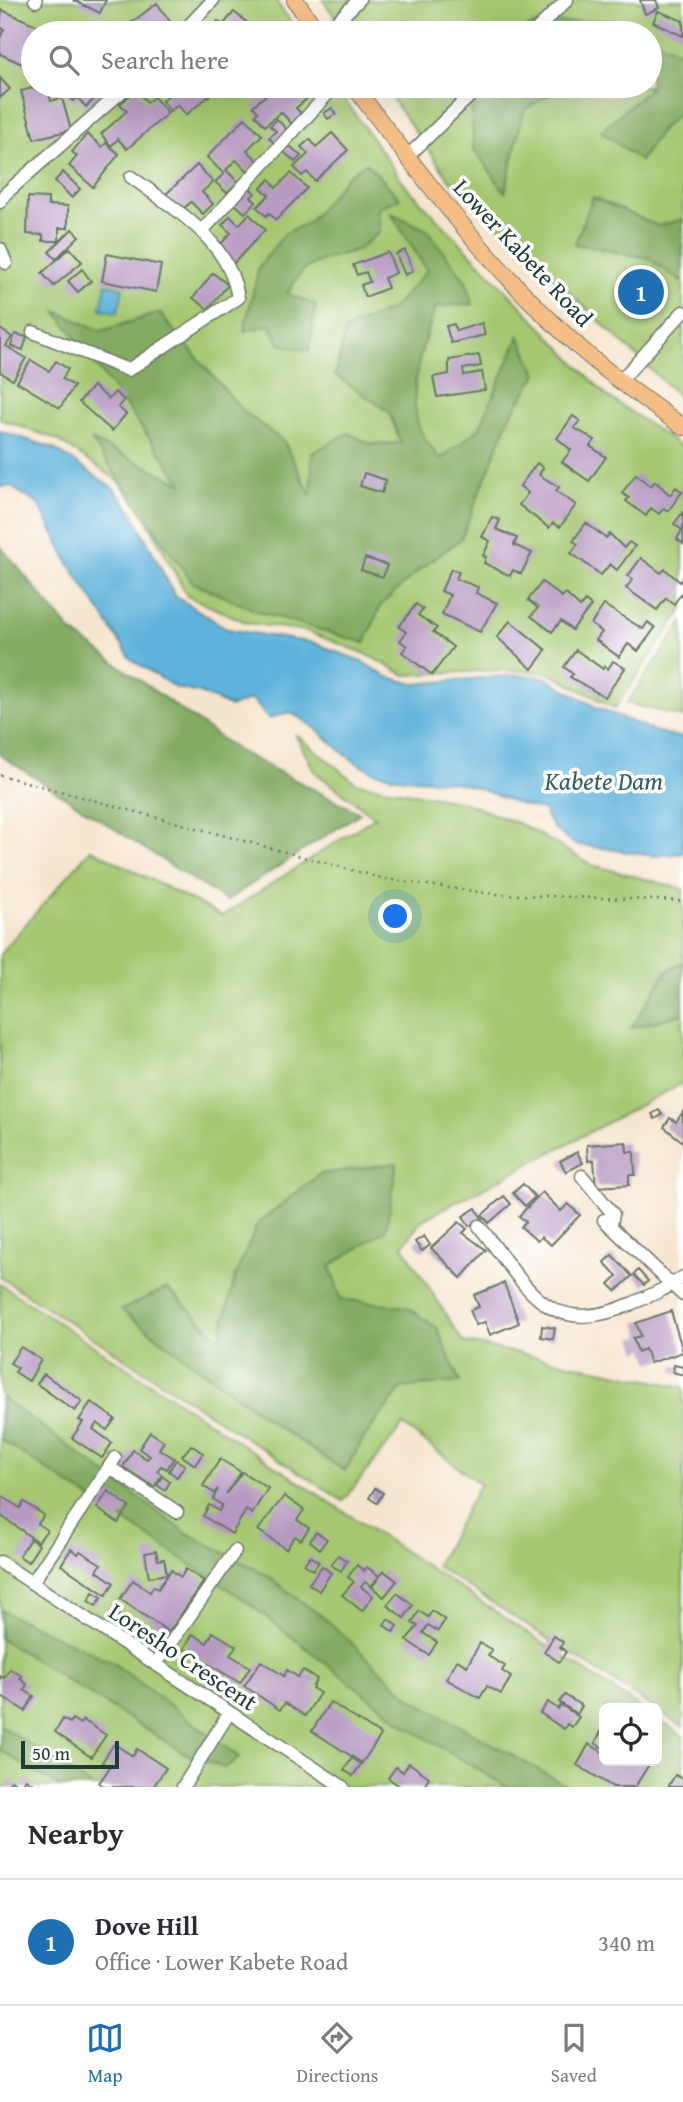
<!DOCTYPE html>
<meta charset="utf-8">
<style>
:root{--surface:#fff;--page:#f2f2f3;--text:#2b2b33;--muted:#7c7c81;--line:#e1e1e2;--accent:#1f6fb2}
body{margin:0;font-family:"Gentium Book Plus",serif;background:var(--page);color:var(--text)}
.controls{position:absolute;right:21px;bottom:21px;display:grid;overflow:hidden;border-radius:10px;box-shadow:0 7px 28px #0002}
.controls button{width:63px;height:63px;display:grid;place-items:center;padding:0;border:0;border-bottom:2px solid var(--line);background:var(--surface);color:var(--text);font:35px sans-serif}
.scale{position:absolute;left:21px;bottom:18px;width:98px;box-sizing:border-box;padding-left:7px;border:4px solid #1f3d34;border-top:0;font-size:19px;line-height:24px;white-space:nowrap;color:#1f3d34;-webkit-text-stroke:5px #fff;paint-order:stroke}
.you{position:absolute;left:396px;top:917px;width:24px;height:24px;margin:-18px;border:5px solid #fff;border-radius:50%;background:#1a73e8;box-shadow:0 0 0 10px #1a73e833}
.badge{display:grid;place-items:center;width:46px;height:46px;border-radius:50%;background:var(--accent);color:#fff;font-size:23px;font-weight:700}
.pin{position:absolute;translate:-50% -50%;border:4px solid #fff;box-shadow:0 2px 7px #0006}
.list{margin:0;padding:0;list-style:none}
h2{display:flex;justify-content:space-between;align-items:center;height:91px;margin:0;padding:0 28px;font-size:30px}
h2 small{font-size:23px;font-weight:400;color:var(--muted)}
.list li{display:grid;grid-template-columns:46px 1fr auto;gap:21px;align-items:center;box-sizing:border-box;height:126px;padding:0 28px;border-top:2px solid var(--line)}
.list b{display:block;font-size:26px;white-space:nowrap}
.list p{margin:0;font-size:23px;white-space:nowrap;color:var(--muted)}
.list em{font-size:23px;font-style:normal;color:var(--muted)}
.icon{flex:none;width:38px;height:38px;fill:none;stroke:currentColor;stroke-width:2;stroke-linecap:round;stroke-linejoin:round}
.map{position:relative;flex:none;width:683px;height:1787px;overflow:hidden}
.search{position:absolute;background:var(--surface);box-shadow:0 7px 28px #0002;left:21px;right:21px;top:21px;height:77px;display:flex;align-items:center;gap:18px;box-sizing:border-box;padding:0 24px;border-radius:38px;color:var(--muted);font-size:26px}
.sheet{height:217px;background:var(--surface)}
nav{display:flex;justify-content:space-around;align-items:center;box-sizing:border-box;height:98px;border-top:2px solid var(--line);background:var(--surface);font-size:19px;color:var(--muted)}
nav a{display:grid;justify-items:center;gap:4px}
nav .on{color:var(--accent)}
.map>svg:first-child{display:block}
.green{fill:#a4c770;stroke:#628252;stroke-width:2}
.forest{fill:#83ac62;stroke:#51744b;stroke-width:2}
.water{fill:#5fb2db;stroke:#3f7888;stroke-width:2}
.building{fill:#b698c1}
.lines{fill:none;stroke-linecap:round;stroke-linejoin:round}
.minor-casing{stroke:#6a786a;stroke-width:15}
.major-casing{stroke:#6a786a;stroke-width:18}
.path{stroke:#6a786a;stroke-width:2.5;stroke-dasharray:2 5;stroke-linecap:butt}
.minor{stroke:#fff;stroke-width:12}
.major{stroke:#f6be87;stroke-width:16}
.labels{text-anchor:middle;stroke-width:7;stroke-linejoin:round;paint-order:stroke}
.street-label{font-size:24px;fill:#1f3d34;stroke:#fff}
.water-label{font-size:26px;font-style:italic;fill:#326066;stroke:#fff}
</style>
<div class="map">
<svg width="683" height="1787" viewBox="0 0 683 1787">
<rect width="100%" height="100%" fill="#fff"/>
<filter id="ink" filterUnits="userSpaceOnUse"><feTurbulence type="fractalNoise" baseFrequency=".0143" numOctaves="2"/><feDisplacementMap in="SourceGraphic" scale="14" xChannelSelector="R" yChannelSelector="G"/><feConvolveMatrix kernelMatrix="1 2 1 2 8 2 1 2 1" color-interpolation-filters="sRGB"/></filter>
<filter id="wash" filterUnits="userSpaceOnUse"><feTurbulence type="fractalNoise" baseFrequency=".00686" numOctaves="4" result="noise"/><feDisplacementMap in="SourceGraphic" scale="28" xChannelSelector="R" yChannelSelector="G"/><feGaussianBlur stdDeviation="1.57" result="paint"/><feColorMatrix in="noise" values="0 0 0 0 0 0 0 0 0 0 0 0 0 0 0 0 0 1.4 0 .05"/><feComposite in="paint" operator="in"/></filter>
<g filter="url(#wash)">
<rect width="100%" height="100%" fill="#f6e5ce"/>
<g class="green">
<path d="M0 0H275L299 33H33V86H335L405 185 606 395 683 448V609L615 708 547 672 500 670 405 675 366 654 306 631 248 623 187 596 142 509 117 480 56 439 0 419Z"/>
<path d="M323 0H683V400L449 179 383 86H650V33H347Z"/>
<path d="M683 622V717L627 703Z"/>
<path d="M295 734 356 783 463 802 524 826 592 865 683 889V1083L422 1220 403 1246 463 1342 683 1387V1727L436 1566 480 1484 403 1425 343 1501 0 1277V954L91 849 222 916 375 817 315 772Z"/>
<path d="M0 1284 641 1708H604V1761H657V1719L683 1736V1787H0Z"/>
</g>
<g class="forest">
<path d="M610 20 640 33H512L537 24Z"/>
<path d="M650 38 683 53V109L661 130 640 161 601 131 650 88 644 86H650Z"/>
<path d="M471 86H565L524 110 505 192 473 148Z"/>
<path d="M366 163 400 198 378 208 380 232 357 250 322 260 303 270 287 294 316 305 309 351 279 344 271 325 244 331 259 267 285 233 309 222 347 176Z"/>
<path d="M593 197 658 226 683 219V283L648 258 575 244Z"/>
<path d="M391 213 427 230 466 281 473 304 436 307C423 342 405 395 421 432 425 441 434 450 440 459L479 429 519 336 537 374 509 418 461 539 420 569 381 605 365 643 257 611 193 583 91 440 183 484 56 311 101 331 159 313 242 410 284 442 311 496 312 453 348 433 371 444 401 443 389 412 335 375 346 329 392 309 427 271Z"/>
<path d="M0 546 71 631 240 752 360 813 226 901 0 755Z"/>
<path d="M683 962V1014L631 1028 666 972Z"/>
<path d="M397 1163 386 1230 330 1266 341 1299 407 1307 437 1328 460 1382 402 1388 365 1436 345 1471 278 1427 121 1310 167 1288 220 1339 235 1276 258 1223 320 1174Z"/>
<path d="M3 1398 185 1532 265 1574 329 1622 410 1698 569 1787H507L406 1726 242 1598 0 1439Z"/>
<path d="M0 1610 112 1662 239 1757 225 1768 184 1753 0 1638Z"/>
<path d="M0 1725 93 1787H60L0 1750Z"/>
</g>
<g class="water">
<path d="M106 284 123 288 118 312 101 309Z"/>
<path d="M0 431 53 448 113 488 131 510 175 596 228 629 314 643 363 662 385 676 414 684 518 675 544 677 596 707 654 731 683 738V853L655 856 574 844 553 828 543 810C516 806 494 792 467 785 431 775 390 785 357 763 330 746 322 727 289 712L269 719 252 699 231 707 200 693 176 688 131 659 70 565 39 505 10 486 0 487Z"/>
</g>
<g id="blocks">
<g class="building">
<path d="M73 0H106L100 13Z"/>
<path d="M640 0H656L659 8 645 14Z"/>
<path d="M157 3 178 33H118Z"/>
<path d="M2 10 54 33H33V69L0 54V38L4 29 0 27Z"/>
<path d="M658 11 683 21V36L653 22Z"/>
<path d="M234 12 260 33H208L218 21 223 25Z"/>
<path d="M0 78 10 89 0 98Z"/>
<path d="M41 86H47L51 101 62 98 71 130 34 139 21 91Z"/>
<path d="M63 86H108L86 107 78 98 73 101 61 88Z"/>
<path d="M159 86H221L186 115 178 105 170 111 162 101 168 96Z"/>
<path d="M276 86H298L309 97 296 108 303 116 293 125 281 112 265 126 255 115 258 112 253 106Z"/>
<path d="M136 90 147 102 154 97 168 113 127 149 118 139 111 146 101 134 127 111 120 104Z"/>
<path d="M332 108 336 114 328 119 324 113Z"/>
<path d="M245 118 262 135 247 150 258 161 248 171 236 160 226 170 238 182 227 193 215 182 224 174 207 157Z"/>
<path d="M277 119 289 132 276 145 269 138 276 131 270 126Z"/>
<path d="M332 133 348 150 315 181 307 172 302 176 294 167 308 154 301 147 310 139 316 147Z"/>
<path d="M87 134 102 147 106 143 119 154 93 187 69 166 77 156 72 152Z"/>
<path d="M290 146 301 156 295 162 284 152Z"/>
<path d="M197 165 213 182 202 192 213 204 203 214 191 202 180 212 165 195Z"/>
<path d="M63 172 80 189 72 198 55 181Z"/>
<path d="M291 173 307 188 276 220 269 213 266 216 257 207 269 195 261 188 270 179 276 188Z"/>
<path d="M249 187 255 193 251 197 256 202 245 213 234 203Z"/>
<path d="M28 197 48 198V205L68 206V228H59V241H43V235L27 234Z"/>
<path d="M249 214 265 230 234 263 217 248 231 233 222 225 230 216 239 225Z"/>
<path d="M72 229 79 236 56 259 49 252Z"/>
<path d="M70 248 82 262 54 286 42 273Z"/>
<path d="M405 250 413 271 405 275 396 254Z"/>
<path d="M388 252 396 273 384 278 388 288 365 297 361 285 370 282 366 272 357 275 353 265Z"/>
<path d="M107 254 161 265 156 292 102 281Z"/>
<path d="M82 269 91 281 78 292 68 281Z"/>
<path d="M213 273 228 285 208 309 193 298Z"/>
<path d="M482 323 485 335 451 343 446 326 454 324 456 331Z"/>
<path d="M0 329 12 337 6 346 26 358 13 380 0 372Z"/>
<path d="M15 334 27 337 23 350 11 346Z"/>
<path d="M479 355 481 366 463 369 464 375 482 372 485 390 437 397 433 377 449 374V360Z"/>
<path d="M31 360 49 371 56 361 68 369 62 379 74 386 60 408 17 382Z"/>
<path d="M93 386 109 399 115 392 124 400 118 407 126 414 112 431 79 402Z"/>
<path d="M573 416 580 421 574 428 595 440 590 446 606 457 589 481 562 462 571 450 557 438Z"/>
<path d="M537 463 543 468 539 475 559 487 556 491 576 505 560 527 553 523 549 528 519 505 528 493 520 486Z"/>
<path d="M364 473 386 480 382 493 360 486Z"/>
<path d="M636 474 651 486 655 481 670 495 676 487 682 492 668 511 664 508 659 514 651 508 646 516 626 501 629 498 622 493Z"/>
<path d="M683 512V544L677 539 682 530 674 524Z"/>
<path d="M492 517 500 520 496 529 517 538 514 545 532 553 521 574 513 570 510 576 484 563 486 557 483 556 490 541 482 537Z"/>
<path d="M586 523 606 538 610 534 624 548 629 542 635 546 617 570 610 564 601 575 571 553 578 544 573 541Z"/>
<path d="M365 558 387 565 383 577 361 570Z"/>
<path d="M641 558 661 573 665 569 680 582 683 577V591L674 604 666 598 657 610 626 588 633 579 628 576Z"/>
<path d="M451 569 459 572 456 579 478 587 476 593 497 603 480 632 442 614 450 595 441 591Z"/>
<path d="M542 582 562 597 565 593 580 607 585 601 591 606 572 630 561 621 552 632 531 616 538 608 528 600Z"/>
<path d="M416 604 423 609 418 615 437 628 433 632 453 647 432 675 402 652 407 646 400 641 406 632 399 627Z"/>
<path d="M604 605 643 629 648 622 655 628 638 651 628 644 619 657 596 640 602 632 591 624Z"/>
<path d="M510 621 546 650 532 669 497 637Z"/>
<path d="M576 650 603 669 605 666 608 669 613 661 625 668 605 697 570 677 573 674 564 667Z"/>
<path d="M659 1110 662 1115 655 1119 652 1114Z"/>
<path d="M683 1112V1142L664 1127 670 1118 676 1122Z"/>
<path d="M626 1142 627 1152H634L635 1175H629V1185L596 1187 594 1160 588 1161 587 1145Z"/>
<path d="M577 1152 583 1163 566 1172 560 1161Z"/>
<path d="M523 1184 535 1197 525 1206 513 1193Z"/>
<path d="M542 1192 561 1211 568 1204 580 1215 551 1245 541 1237 537 1241 521 1227 526 1222 519 1216Z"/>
<path d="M504 1196 511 1204 489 1223 482 1215Z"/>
<path d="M476 1208 482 1219 469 1226 463 1216Z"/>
<path d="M459 1222 467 1229 463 1233 486 1250 461 1278 431 1248Z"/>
<path d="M424 1236 430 1245 422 1251 415 1242Z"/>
<path d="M612 1255 632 1276 616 1291 609 1284 617 1276 604 1262Z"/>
<path d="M638 1270 648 1281 644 1285 634 1275Z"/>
<path d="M504 1283 519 1323 490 1335 485 1322 476 1325 470 1310 479 1307 474 1295Z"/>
<path d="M671 1311 683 1352 650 1363 645 1349 638 1352 633 1338 641 1336 636 1323Z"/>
<path d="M542 1326 555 1328 553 1339 541 1337Z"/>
<path d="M21 1347 41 1360 29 1381 15 1372 18 1368 10 1363Z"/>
<path d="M674 1365 683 1367V1375L673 1372Z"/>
<path d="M44 1374 82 1401 75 1411 37 1384Z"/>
<path d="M91 1402 115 1419 107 1430 97 1423 93 1429 112 1443 102 1458 72 1438 83 1422 79 1420Z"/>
<path d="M150 1432 164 1441 159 1449 174 1458 167 1469 161 1466 157 1471 162 1475 154 1487 123 1467 133 1450 147 1459 150 1456 139 1449Z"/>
<path d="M191 1445 203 1453 195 1465 182 1456Z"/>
<path d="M220 1459 241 1472 226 1494 242 1472 268 1488 252 1514 246 1510 232 1534 203 1516 209 1505 219 1511 222 1505 213 1499 218 1489 214 1493 203 1486Z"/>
<path d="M176 1460 185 1465 177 1477 169 1471Z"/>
<path d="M162 1476 170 1482 165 1490 157 1485Z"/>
<path d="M375 1488 383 1493 377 1503 369 1498Z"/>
<path d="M108 1491 129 1507 118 1523 97 1508Z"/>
<path d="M2 1496 20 1508 24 1502 44 1515 38 1524 47 1530 38 1542 0 1515Z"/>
<path d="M284 1496 304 1510 297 1520 309 1528 301 1540 295 1536 286 1549 258 1530Z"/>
<path d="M316 1532 327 1539 320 1549 310 1541Z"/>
<path d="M30 1539 39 1545 28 1562 19 1556Z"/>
<path d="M71 1549 78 1554 80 1551 101 1564 97 1571 114 1583 106 1595 61 1565Z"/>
<path d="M156 1551 158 1560 164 1559 167 1574 149 1577 145 1553Z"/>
<path d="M338 1555 347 1561 341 1571 331 1565Z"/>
<path d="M310 1556 319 1562 313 1570 304 1564Z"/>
<path d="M357 1565 364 1571 367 1567 379 1576 371 1586 365 1582 361 1587 373 1596 362 1611 342 1595 354 1582 348 1577Z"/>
<path d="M322 1566 331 1573 319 1591 309 1584Z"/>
<path d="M186 1569 204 1581 169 1632 120 1599 133 1580 150 1592 154 1586 158 1589 171 1570 181 1577Z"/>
<path d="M384 1571 397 1581 384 1597 372 1587Z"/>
<path d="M93 1592 102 1597 96 1606 88 1601Z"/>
<path d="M397 1593 413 1605 404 1618 387 1605Z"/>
<path d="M419 1611 428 1617 432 1611 445 1620 438 1631 428 1625 423 1633 437 1642 429 1655 406 1640 418 1626 412 1623Z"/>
<path d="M116 1613 123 1618 119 1624 111 1619Z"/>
<path d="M388 1619 398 1626 393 1632 384 1625Z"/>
<path d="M213 1632 236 1646 230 1655 250 1667 240 1683 184 1649 193 1634 207 1643Z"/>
<path d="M554 1636 563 1642 560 1647 566 1652 559 1662 544 1652Z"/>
<path d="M480 1643 492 1650 488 1656 505 1666 502 1671 511 1677 501 1694 487 1686 480 1698 446 1679 457 1660 467 1666Z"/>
<path d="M261 1661 284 1676 287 1670 298 1677 303 1670 317 1679 312 1688 320 1693 305 1716 285 1703 280 1710 244 1686Z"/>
<path d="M10 1669 22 1676 20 1679 27 1684 24 1690 34 1696 25 1711 0 1695V1676L4 1678Z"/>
<path d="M565 1695 582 1706 577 1714 559 1702Z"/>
<path d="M330 1702 381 1735 362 1763 312 1731Z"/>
<path d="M548 1702 558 1709 561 1705 579 1717 572 1727 567 1724 564 1729 540 1713Z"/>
<path d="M63 1719 70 1723 72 1719 80 1724 83 1720 106 1735 91 1757 55 1732Z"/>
<path d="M602 1730 604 1732V1749L595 1743Z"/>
<path d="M114 1744 133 1756 137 1749 166 1768 153 1787H106L99 1783 110 1767 102 1762Z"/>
<path d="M589 1744 604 1753V1761H651L635 1787H613L577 1765Z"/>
<path d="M352 1758 361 1764 353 1776 344 1770Z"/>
<path d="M409 1763 429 1777 425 1784 430 1787H401L388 1778 396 1767 403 1772Z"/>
<path d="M675 1775 683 1779V1787H668Z"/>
<path d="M26 1779 37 1787H7L11 1780 21 1787Z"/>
</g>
</g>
</g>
<g filter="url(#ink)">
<use href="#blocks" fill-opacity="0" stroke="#6a786a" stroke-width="2"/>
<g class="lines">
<defs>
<g id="minor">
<path d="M35 0 36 1"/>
<path d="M182 33 213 0"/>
<path d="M325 33 359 0"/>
<path d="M533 33 567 0"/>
<path d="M407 157 480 86"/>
<path d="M0 202 5 194 128 86"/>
<path d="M203 230 335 86"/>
<path d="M0 249 6 263"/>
<path d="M33 332 128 370 238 298C229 240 176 210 131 177"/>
<path d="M621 380 683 312"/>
<path d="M582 1176 613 1214 611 1224"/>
<path d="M604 1220 683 1295"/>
<path d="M479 1226C527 1285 546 1341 631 1304 648 1296 668 1289 683 1277"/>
<path d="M109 1467 177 1512"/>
<path d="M0 1562 343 1787"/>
<path d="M32 1583 115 1458"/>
<path d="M156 1664 235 1551"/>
<path d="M183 1787 229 1713"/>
</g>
<g id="major">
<path d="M295 0 318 33"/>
<path d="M354 86C423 179 494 272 581 349 613 377 648 402 683 427"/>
</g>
</defs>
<use href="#minor" class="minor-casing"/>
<use href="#major" class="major-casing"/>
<path class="path" d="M0 775 385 879 493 894 683 901"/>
<use href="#minor" class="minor"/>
<use href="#major" class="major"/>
</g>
</g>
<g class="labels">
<g class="street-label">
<text transform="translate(523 253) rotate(47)" y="8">Lower Kabete Road</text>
<text transform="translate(183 1657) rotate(34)" y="8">Loresho Crescent</text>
</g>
<g class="water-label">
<text x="604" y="790">Kabete Dam</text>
</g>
</g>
</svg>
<div class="controls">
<button><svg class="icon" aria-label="locate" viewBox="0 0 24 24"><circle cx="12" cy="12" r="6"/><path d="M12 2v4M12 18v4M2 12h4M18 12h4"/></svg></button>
</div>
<div class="scale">50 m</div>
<div class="you"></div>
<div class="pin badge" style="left:641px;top:292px">1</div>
<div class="search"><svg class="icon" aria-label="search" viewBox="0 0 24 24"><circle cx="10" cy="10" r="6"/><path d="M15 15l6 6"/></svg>Search here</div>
</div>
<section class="sheet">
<h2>Nearby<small></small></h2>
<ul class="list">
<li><span class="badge">1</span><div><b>Dove Hill</b><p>Office · Lower Kabete Road</p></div><em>340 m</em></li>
</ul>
</section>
<nav>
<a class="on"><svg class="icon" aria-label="map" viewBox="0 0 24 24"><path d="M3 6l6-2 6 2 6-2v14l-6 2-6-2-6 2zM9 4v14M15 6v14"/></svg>Map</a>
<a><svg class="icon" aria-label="directions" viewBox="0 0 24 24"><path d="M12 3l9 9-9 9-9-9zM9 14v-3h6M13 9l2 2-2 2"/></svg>Directions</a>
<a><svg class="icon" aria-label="saved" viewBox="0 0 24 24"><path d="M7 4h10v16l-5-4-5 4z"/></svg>Saved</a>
</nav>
